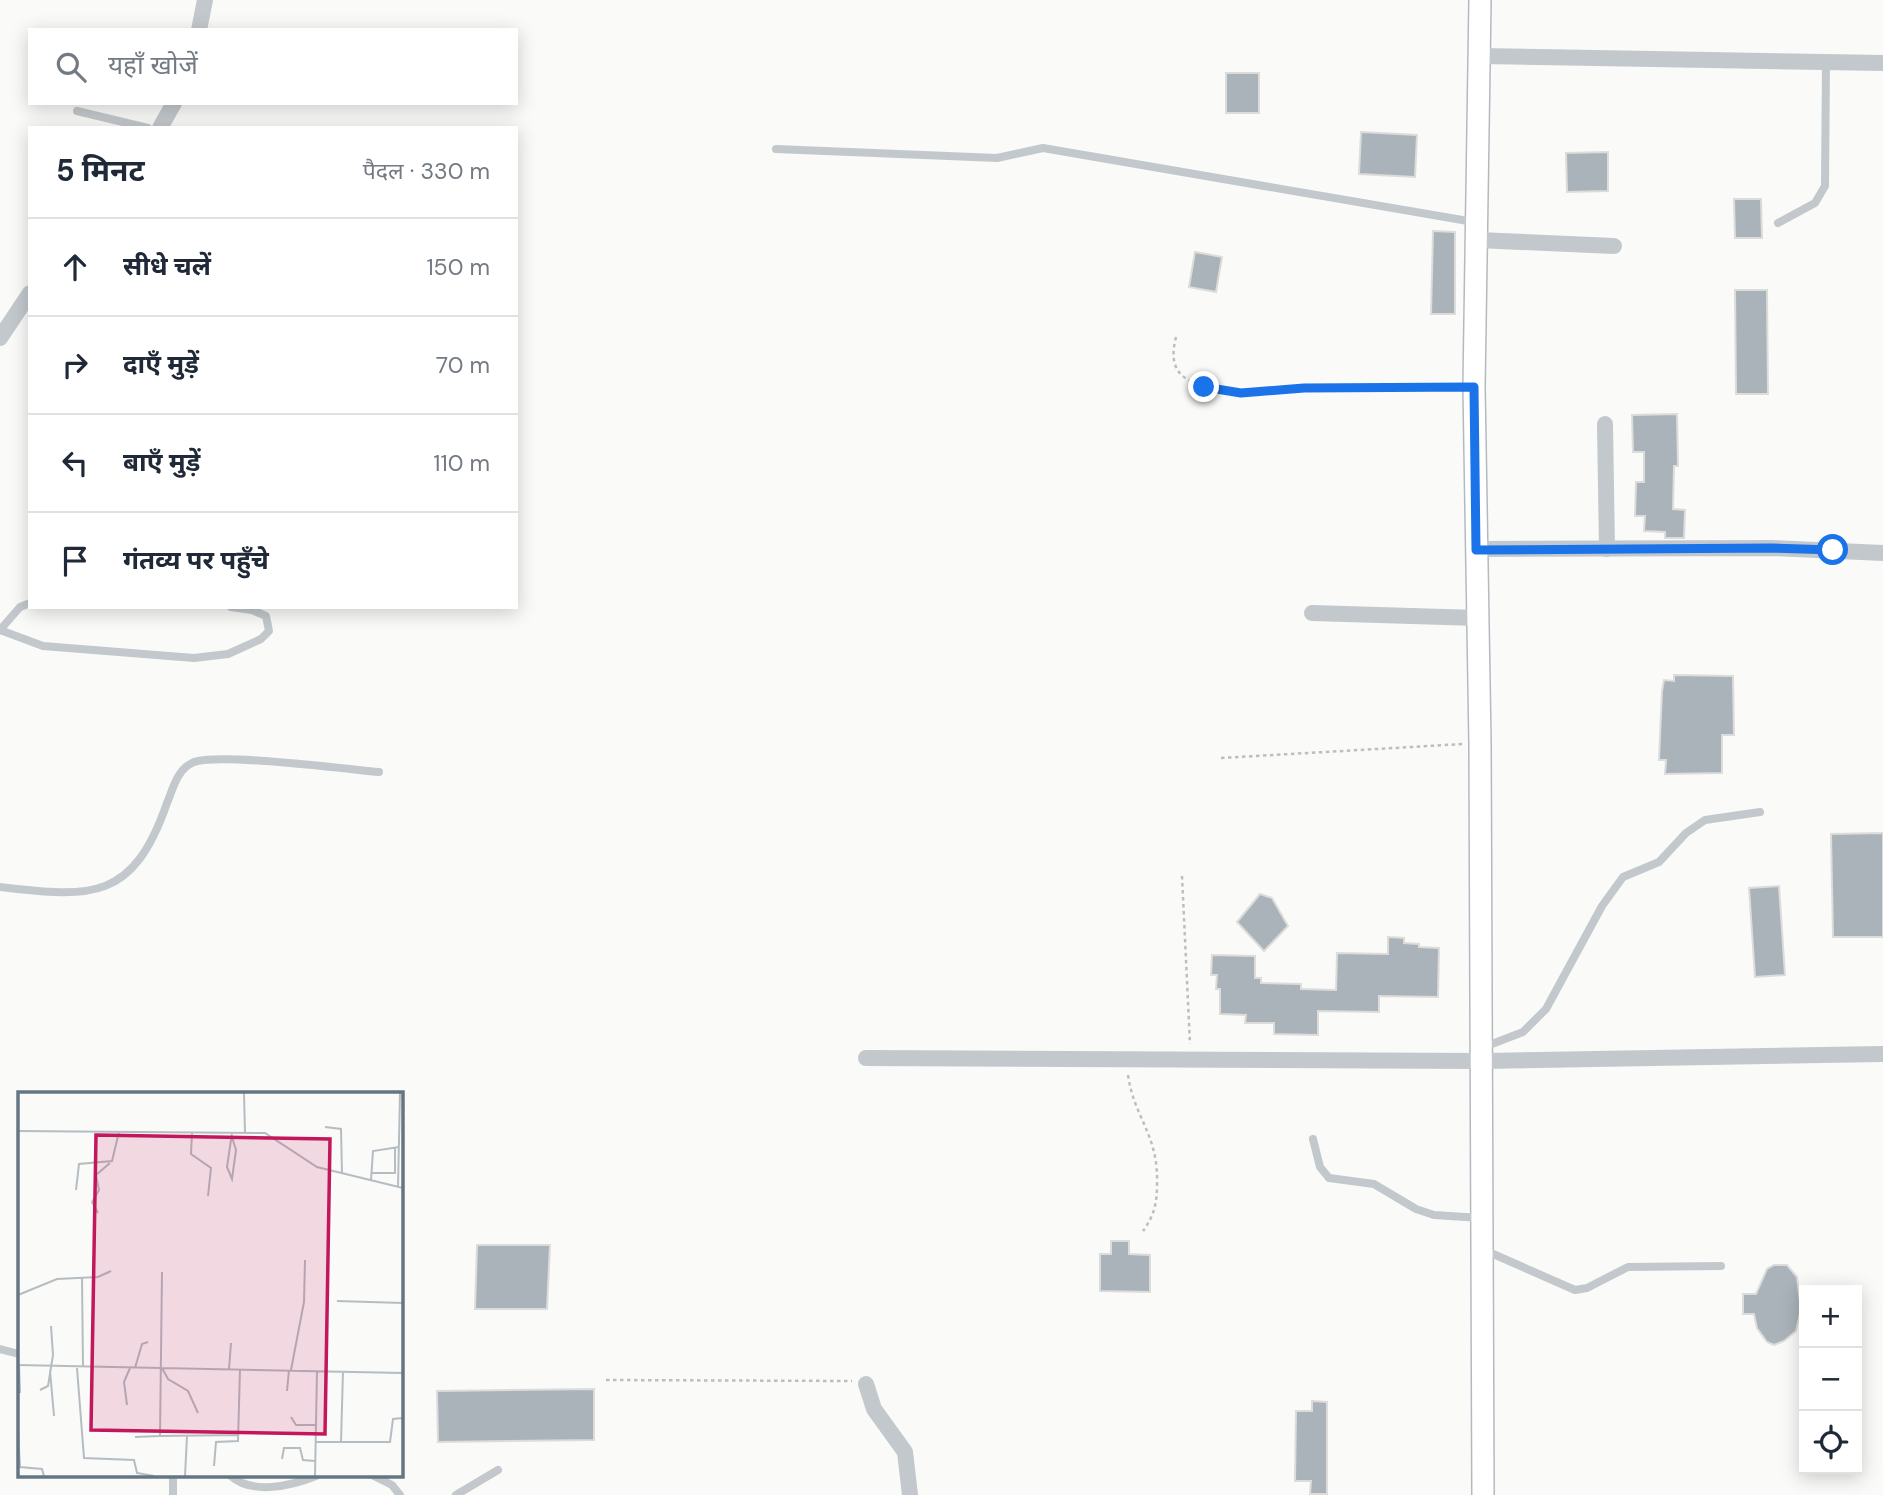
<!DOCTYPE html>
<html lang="hi">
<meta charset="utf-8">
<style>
:root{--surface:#fff;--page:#f6f6f7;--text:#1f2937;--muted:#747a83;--line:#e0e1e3}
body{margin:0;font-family:"DM Sans","Noto Sans Devanagari",sans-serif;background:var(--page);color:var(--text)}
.controls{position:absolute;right:21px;bottom:21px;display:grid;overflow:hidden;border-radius:0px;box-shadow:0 4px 18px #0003}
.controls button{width:63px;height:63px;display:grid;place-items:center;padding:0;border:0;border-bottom:2px solid var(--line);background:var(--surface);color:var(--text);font:35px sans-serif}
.stop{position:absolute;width:21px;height:21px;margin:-16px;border:5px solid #1a73e8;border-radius:50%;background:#fff}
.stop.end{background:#1a73e8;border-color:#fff;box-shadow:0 2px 7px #0008}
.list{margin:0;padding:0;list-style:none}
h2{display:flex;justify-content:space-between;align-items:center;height:91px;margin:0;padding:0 28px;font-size:30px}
h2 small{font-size:23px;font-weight:400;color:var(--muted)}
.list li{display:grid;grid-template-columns:46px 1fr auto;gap:21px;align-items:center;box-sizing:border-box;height:98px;padding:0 28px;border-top:2px solid var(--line)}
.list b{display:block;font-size:26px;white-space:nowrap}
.list em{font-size:23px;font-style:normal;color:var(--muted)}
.icon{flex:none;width:38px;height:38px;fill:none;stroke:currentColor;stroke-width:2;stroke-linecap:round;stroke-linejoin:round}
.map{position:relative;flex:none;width:1883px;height:1495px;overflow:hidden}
.search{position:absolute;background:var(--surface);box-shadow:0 4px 18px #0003;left:28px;top:28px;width:490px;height:77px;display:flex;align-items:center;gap:18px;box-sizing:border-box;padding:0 24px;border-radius:0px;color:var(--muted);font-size:26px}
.panel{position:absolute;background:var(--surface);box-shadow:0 4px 18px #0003;left:28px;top:126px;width:490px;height:483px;border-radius:0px}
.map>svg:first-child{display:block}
.building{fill:#aab3b9;stroke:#dcdcda;stroke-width:2}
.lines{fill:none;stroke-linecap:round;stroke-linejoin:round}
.secondary-casing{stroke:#b3babf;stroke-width:24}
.path{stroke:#bbbfc2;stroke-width:2.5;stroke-dasharray:3.5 3.5;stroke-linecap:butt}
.lane{stroke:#c3c8cc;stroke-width:8}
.street{stroke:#c3c8cc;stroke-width:16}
.secondary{stroke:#fff;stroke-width:21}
.route{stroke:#1a73e8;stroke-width:9}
.inset-road{fill:none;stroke:#b5bdc2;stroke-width:2}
.view{fill:#c2185b;fill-opacity:0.15;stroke:#c2185b;stroke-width:3.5}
.inset-edge{fill:none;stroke:#657683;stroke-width:3.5}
</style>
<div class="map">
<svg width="1883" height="1495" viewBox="0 0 1883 1495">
<rect width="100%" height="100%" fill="#fafaf8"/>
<g class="building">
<rect x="1226" y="73" width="33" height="40"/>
<path d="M1361 132 1417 135 1415 177 1359 174Z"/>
<path d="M1608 152V191L1567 192 1566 153Z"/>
<path d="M1734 199H1761L1762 238H1735Z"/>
<path d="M1433 231 1455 232V314H1431Z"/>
<path d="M1195 252 1222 257 1216 292 1189 287Z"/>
<path d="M1735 290H1767L1768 394H1736Z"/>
<path d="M1677 414 1678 466H1674L1673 509 1685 510 1684 538H1665V532L1644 531 1645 516H1635L1636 482H1644V452H1633L1632 415Z"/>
<path d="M1674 675 1733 676 1734 735H1722V773L1665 774 1666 760H1659L1662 691 1664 680 1674 681Z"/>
<path d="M1883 833V937H1833L1831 834Z"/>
<path d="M1779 886 1785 975 1755 977 1749 888Z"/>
<path d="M1260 894 1272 898 1288 926 1264 951 1237 922Z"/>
<path d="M1388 937 1404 938V943L1419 944V947L1439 948 1438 997 1379 996V1012L1318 1011V1035L1274 1034V1023H1245L1246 1015 1220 1014V989H1216L1217 975H1211L1212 955 1255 956V978H1261V983L1301 984V989L1336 990 1337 953 1388 954Z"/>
<path d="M1111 1241H1129V1254L1150 1255V1292L1100 1291V1254H1111Z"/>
<path d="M477 1245H550L547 1309H475Z"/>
<path d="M1774 1265H1787L1797 1277 1801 1309 1796 1331 1784 1341 1774 1345 1767 1342 1757 1328 1754 1314H1743V1294H1756L1767 1269Z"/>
<path d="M594 1389V1440L438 1442 437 1391Z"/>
<path d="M1312 1401 1327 1402V1494H1310L1311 1481H1295L1296 1411H1312Z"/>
</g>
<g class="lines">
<defs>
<path id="secondary" d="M1480 0 1474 387 1480 743 1483 1495"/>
</defs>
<use href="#secondary" class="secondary-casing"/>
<g class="path">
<path d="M1176 337C1165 379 1192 384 1227 392L1455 387"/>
<path d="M1221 758 1463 744"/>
<path d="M1182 876 1190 1044"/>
<path d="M1128 1075C1134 1118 1159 1135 1157 1185 1157 1203 1154 1216 1143 1231"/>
<path d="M606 1380 852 1381"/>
</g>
<g class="lane">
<path d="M77 111 148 128"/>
<path d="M776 149 997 158 1043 148 1474 222"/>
<path d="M1778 223 1815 203 1825 186 1826 62"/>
<path d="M0 630 43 646 194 658 228 654 261 639 269 631 266 616 252 610 231 607"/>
<path d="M0 630 20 607 30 603"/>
<path d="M0 887C92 898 133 901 167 803 173 789 177 770 192 763 214 752 346 769 379 772"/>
<path d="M1484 1047 1523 1032 1546 1009 1602 906 1623 877 1659 862 1686 833 1705 820 1760 812"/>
<path d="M1313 1139 1320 1167 1329 1178 1374 1184 1416 1209 1434 1215 1481 1218"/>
<path d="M1484 1250 1575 1290 1587 1288 1628 1267 1721 1266"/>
<path d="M0 1349 19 1354"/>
<path d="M173 1476V1495"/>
<path d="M231 1476C252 1495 291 1486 316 1476"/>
<path d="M374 1476 392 1485 400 1495"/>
<path d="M456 1495 498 1470"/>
</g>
<g class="street">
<path d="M199 30 205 0"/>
<path d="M1480 56 1883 63"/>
<path d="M160 128 174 103"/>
<path d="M1478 240 1614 246"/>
<path d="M0 338 30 293"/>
<path d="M1605 424 1607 549"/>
<path d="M1477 549 1772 548 1883 553"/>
<path d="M1312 613 1478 618"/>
<path d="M866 1058 1482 1061 1883 1054"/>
<path d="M866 1384 874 1409 905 1452 910 1495"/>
</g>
<use href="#secondary" class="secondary"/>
</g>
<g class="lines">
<path class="route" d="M1204 387 1241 393 1304 388 1474 387 1476 550 1772 548 1833 550"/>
</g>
<g transform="translate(18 1092)">
<rect width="385" height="385" fill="#fafaf8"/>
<path class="inset-road" d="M226 1 227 41M307 35 323 37 324 82M0 39 247 41 299 75 385 96M174 41 173 62 193 76 190 104M214 45 218 58 214 87 209 75 214 41M353 81H377V55M353 88 355 59 381 55M380 95 382 1M58 98 61 72 94 69 101 40M80 121 74 110 81 98 78 83 92 71M144 180 142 344 220 343M64 185 65 275M0 203 39 187 80 185 93 179M319 209 385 211M0 273 385 281M1 273 2 301M59 276 66 366 116 368 119 381 136 384M117 276 124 252 130 250M144 276 150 287 170 299 180 321M211 277 213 251M273 278 286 210 287 168M32 279 36 324M22 298 30 294 35 263 33 234M269 299 271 278M109 313 106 290 112 276M273 325 278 333H298M0 341 2 375 24 377 26 384M117 345 142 344M297 350H372L375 327 385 326M323 350 325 279M264 367 266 356H282L285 368 297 369M196 374 198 350 220 349 222 277M167 384 169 344M297 384 299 279"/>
<path class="view" d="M78 43 312 47 307 342 73 338Z"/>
<rect width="385" height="385" class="inset-edge"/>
</g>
</svg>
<div class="controls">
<button>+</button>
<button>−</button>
<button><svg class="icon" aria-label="locate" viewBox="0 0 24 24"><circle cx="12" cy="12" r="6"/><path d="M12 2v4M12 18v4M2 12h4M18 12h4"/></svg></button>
</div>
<div class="stop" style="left:1833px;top:550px"></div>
<div class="stop end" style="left:1204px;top:387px"></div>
<div class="search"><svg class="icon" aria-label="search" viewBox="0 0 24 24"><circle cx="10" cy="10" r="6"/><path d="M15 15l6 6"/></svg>यहाँ खोजें</div>
<section class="panel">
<h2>5 मिनट<small>पैदल · 330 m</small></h2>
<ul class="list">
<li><svg class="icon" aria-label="ahead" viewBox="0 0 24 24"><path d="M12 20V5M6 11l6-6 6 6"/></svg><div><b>सीधे चलें</b></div><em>150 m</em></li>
<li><svg class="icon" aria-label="right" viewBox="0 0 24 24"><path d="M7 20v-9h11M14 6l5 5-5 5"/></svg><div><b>दाएँ मुड़ें</b></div><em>70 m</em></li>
<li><svg class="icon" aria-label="left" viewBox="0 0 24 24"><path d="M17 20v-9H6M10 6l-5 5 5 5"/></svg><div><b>बाएँ मुड़ें</b></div><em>110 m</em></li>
<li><svg class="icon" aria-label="arrive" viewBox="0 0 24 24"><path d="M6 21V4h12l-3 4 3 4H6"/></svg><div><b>गंतव्य पर पहुँचे</b></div></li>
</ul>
</section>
</div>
